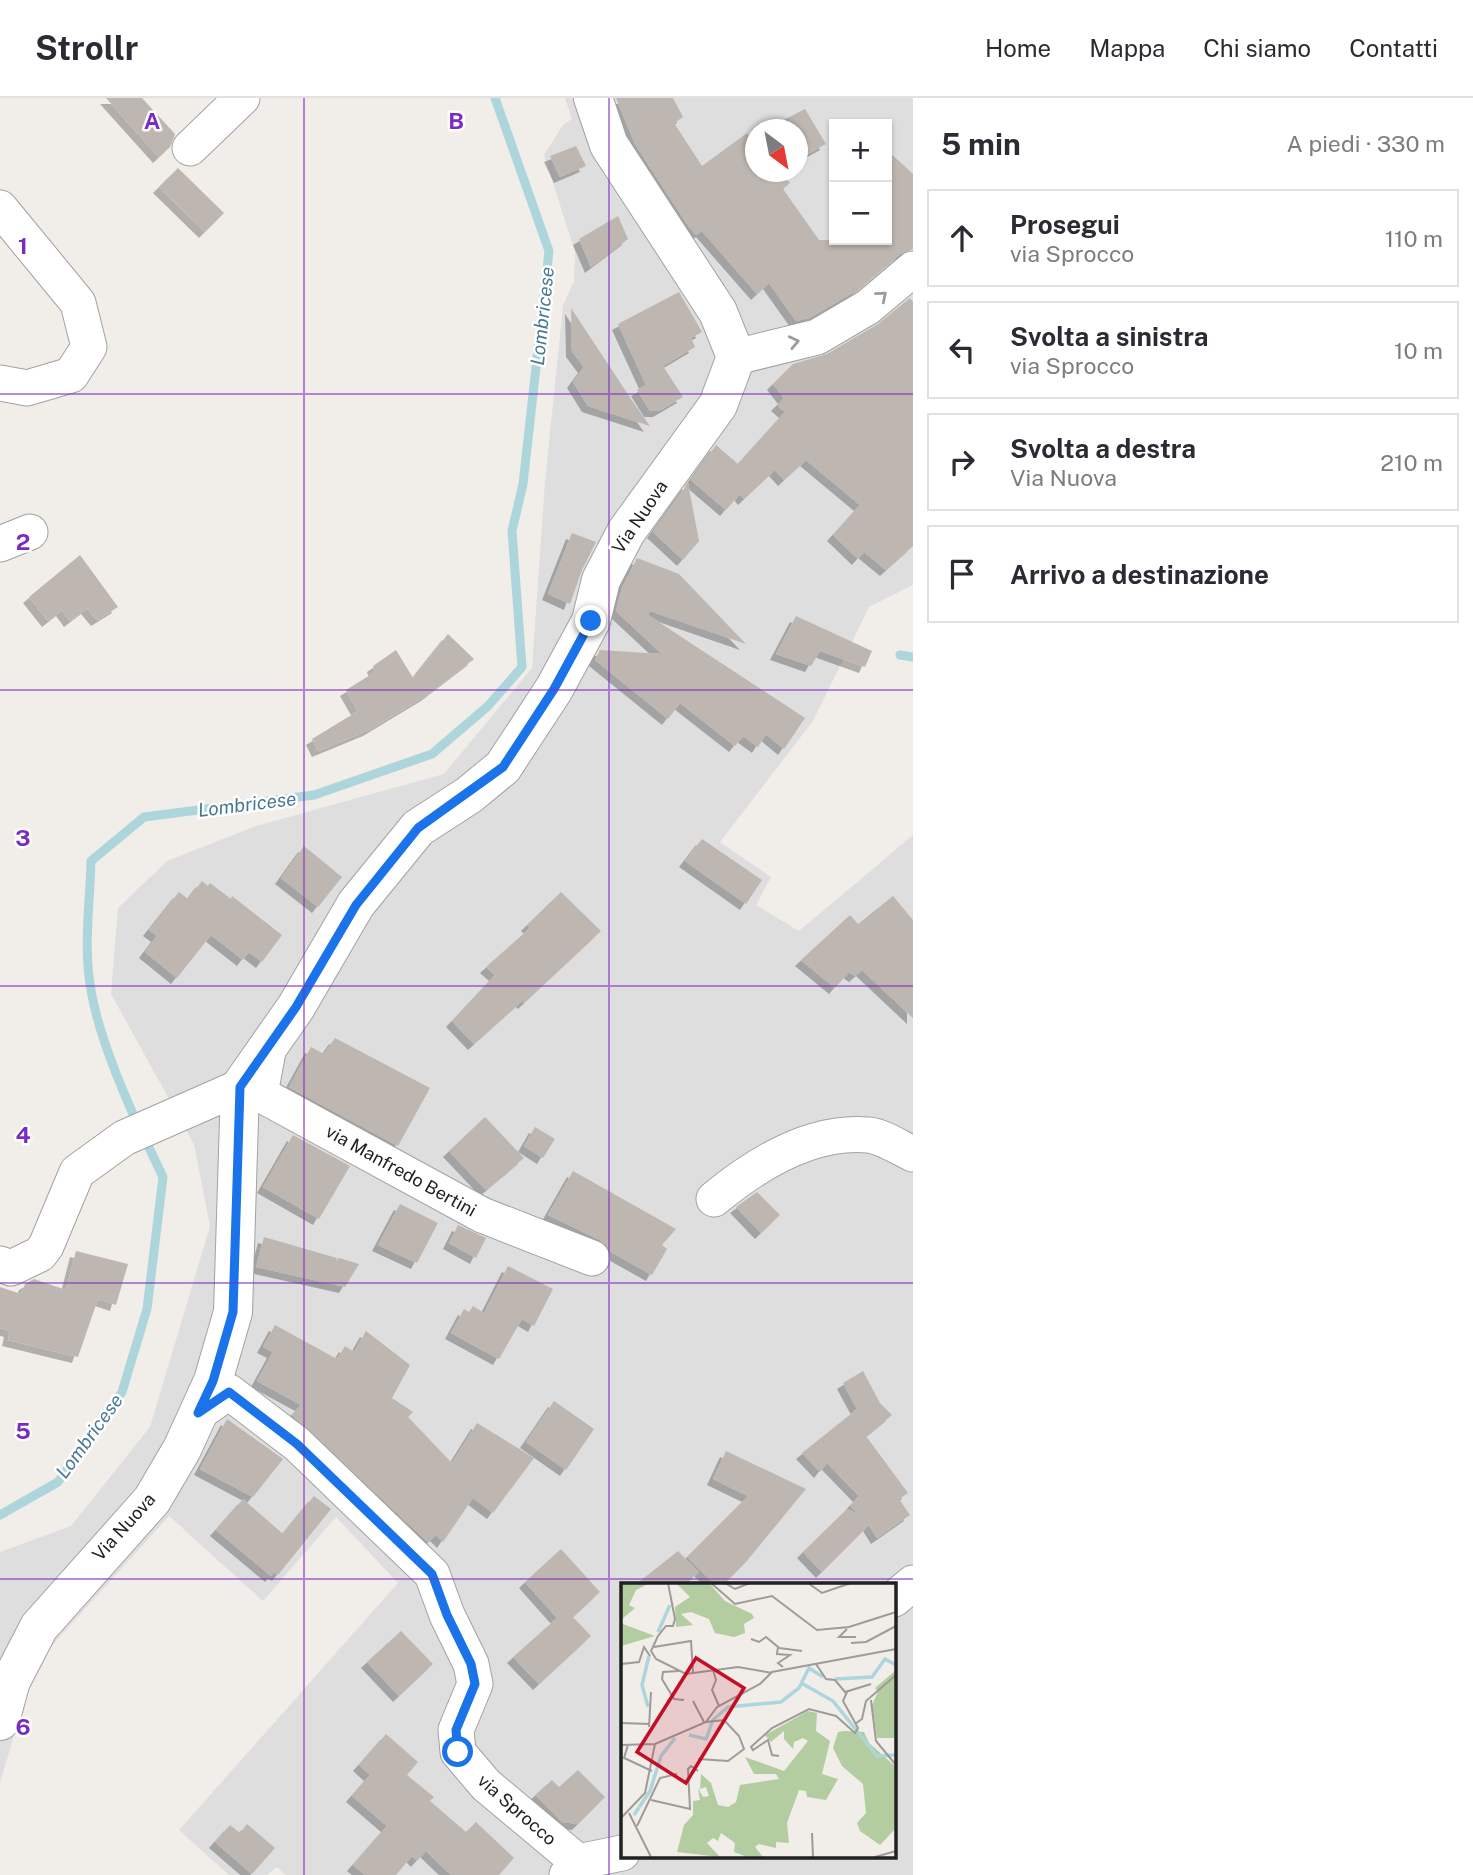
<!DOCTYPE html>
<html lang="it">
<meta charset="utf-8">
<style>
:root{--surface:#fff;--page:#f2f2f3;--text:#2b2b33;--muted:#7c7c81;--line:#e1e1e2}
body{margin:0;font-family:"Public Sans",sans-serif;background:var(--page);color:var(--text)}
.controls{position:absolute;right:21px;top:21px;display:grid;overflow:hidden;border-radius:0px;box-shadow:0 2px 5px #0004}
.controls button{width:63px;height:63px;display:grid;place-items:center;padding:0;border:0;border-bottom:2px solid var(--line);background:var(--surface);color:var(--text);font:35px sans-serif}
.compass{position:absolute;left:745px;top:21px;width:63px;height:63px;border-radius:50%;background:var(--surface);box-shadow:0 2px 5px #0004;rotate:148deg}
.stop{position:absolute;width:21px;height:21px;margin:-16px;border:5px solid #1a73e8;border-radius:50%;background:#fff}
.stop.end{background:#1a73e8;border-color:#fff;box-shadow:0 2px 7px #0008}
.list{margin:0;padding:0;list-style:none}
h2{display:flex;justify-content:space-between;align-items:center;height:91px;margin:0;padding:0 28px;font-size:30px}
h2 small{font-size:23px;font-weight:400;color:var(--muted)}
.list li{display:grid;grid-template-columns:46px 1fr auto;gap:21px;align-items:center;box-sizing:border-box;height:98px;margin:0 14px 14px;padding:0 14px;border:2px solid var(--line);border-radius:0px}
.list b{display:block;font-size:26px;white-space:nowrap}
.list p{margin:0;font-size:23px;white-space:nowrap;color:var(--muted)}
.list em{font-size:23px;font-style:normal;color:var(--muted)}
.icon{flex:none;width:38px;height:38px;fill:none;stroke:currentColor;stroke-width:2;stroke-linecap:round;stroke-linejoin:round}
.map{position:relative;flex:none;width:913px;height:1777px;overflow:hidden}
header{display:flex;align-items:center;gap:42px;box-sizing:border-box;height:98px;padding:0 35px;background:var(--surface);border-bottom:2px solid var(--line)}
header strong{font-size:33px}
nav{display:flex;gap:38px;margin-inline-start:auto;font-size:24px}
main{display:flex}
aside{flex:1;background:var(--surface)}
.map>svg:first-child{display:block}
.residential{fill:#dfdede;fill-rule:evenodd}
.lines{fill:none;stroke-linecap:round;stroke-linejoin:round}
.stream{stroke:#acd6db;stroke-width:9}
.building{fill:#beb6b1;filter:url(#shadow)}
.minor-casing{stroke:#a2a2a2;stroke-width:37}
.tertiary-casing{stroke:#a2a2a2;stroke-width:40}
.minor{stroke:#fff;stroke-width:35}
.tertiary{stroke:#fff;stroke-width:38}
.oneway{stroke:#9b9b9b}
.route{stroke:#1a73e8;stroke-width:9}
.grid{fill:none;stroke:#7b2cbf;stroke-width:2;stroke-opacity:0.55}
.labels{text-anchor:middle;stroke-width:5;stroke-linejoin:round;paint-order:stroke}
.street-label{font-size:18px;fill:#212121;stroke:#fff}
.water-label{font-size:19px;font-style:italic;fill:#497894;stroke:#fff}
.inset-river{fill:none;stroke:#acd6db;stroke-width:3.5}
.inset-road{fill:none;stroke:#9e9b99;stroke-width:2}
.view{fill:#c40e26;fill-opacity:0.15;stroke:#c40e26;stroke-width:3.5}
.inset-edge{fill:none;stroke:#212121;stroke-width:3.5}
.grid-label{font-size:23px;text-anchor:middle;font-weight:bold;fill:#7b2cbf;stroke:#fff;stroke-width:5;stroke-linejoin:round;paint-order:stroke}
</style>
<header>
<strong>Strollr</strong>
<nav><a>Home</a><a>Mappa</a><a>Chi siamo</a><a>Contatti</a></nav>
</header>
<main>
<div class="map">
<svg width="913" height="1777" viewBox="0 0 913 1777">
<defs>
<filter id="shadow"><feDropShadow dx="-6" dy="6" stdDeviation="0" flood-color="#0004"/></filter>
</defs>
<rect width="100%" height="100%" fill="#f1ede9"/>
<path class="residential" d="M565 0H913V487L869 509 813 623 720 744 771 779 756 807 799 833 913 737V1777H607L604 1774 601 1777H286L277 1769 267 1777H229L179 1732 398 1485 336 1419 263 1503 169 1418 35 1566 0 1685V1454L71 1428 150 1329 210 1128 194 1046 111 896 118 810 167 763 256 728 444 676 532 570 545 384 563 208 574 183 575 154 544 57 563 27 572 21ZM834 26H887V142H834ZM755 32H797V74H755ZM622 1486H894V1758H622Z"/>
<g class="lines">
<g class="stream">
<path d="M900 557 913 559"/>
<path d="M137 1025C119 985 98 935 91 892 83 851 90 805 91 763L144 719 314 697 432 656 488 608 522 569 512 433 523 386 549 153 495 0"/>
<path d="M0 1417 58 1384 122 1294 147 1211 163 1079 143 1037"/>
</g>
</g>
<g class="building">
<path d="M106 0H142L175 36 170 49 159 59Z"/>
<path d="M616 0H673L683 19 674 25 702 68 747 35 749 39 755 36V74H781L790 85 783 91 819 142H887V52L913 76V151L900 156 856 193 809 220 796 223 769 185 757 196 702 133 696 137 687 126 635 46Z"/>
<path d="M805 11 826 46 797 62V32H764Z"/>
<path d="M576 48 586 68 560 79 550 58Z"/>
<path d="M178 70 224 115 205 134 159 89Z"/>
<path d="M618 118 628 141 591 169 579 141Z"/>
<path d="M679 194 702 234 691 240 695 249 663 268 683 299 659 313H650L637 292 646 287 618 226Z"/>
<path d="M910 200 913 204V448L886 472 864 454 858 461 833 437 860 407 806 362 784 382 775 372 744 401 740 396 726 412 691 382 716 347 738 366 785 314 777 307 784 300 773 286 793 266 827 256 878 226Z"/>
<path d="M571 210 631 301 650 328 588 308 573 284 584 269 572 253Z"/>
<path d="M688 385 699 443 683 462 653 434Z"/>
<path d="M572 435 596 444 582 472 570 506 548 496Z"/>
<path d="M80 457 118 509 97 522 87 510 70 523 62 512 48 523 29 499Z"/>
<path d="M637 460 679 476 746 546 650 513 648 517 805 620 784 651 766 636 758 649 743 638 735 648 680 605 668 621 595 562 600 552 662 556 616 513 622 490Z"/>
<path d="M796 518 872 553 865 569 820 553 811 568 776 556Z"/>
<path d="M448 536 474 561 427 597 369 632 318 653 312 641 358 613 346 592 375 574 373 568 396 552 413 580Z"/>
<path d="M702 741 762 782 746 806 685 763Z"/>
<path d="M304 748 342 779 318 809 281 780Z"/>
<path d="M202 783 208 788 210 785 231 801 232 798 282 837 262 864 249 854 243 862 211 837 177 880 145 854 157 838 149 832 179 794 188 801Z"/>
<path d="M561 794 601 833 524 905 522 903 474 946 452 923 495 877 486 869 530 830 527 827Z"/>
<path d="M893 798 913 822V920L862 872 855 878 849 874 835 890 801 862 850 817 858 826Z"/>
<path d="M335 940 430 990 398 1048 289 989 311 949 324 956Z"/>
<path d="M485 1019 524 1060 486 1092 449 1053Z"/>
<path d="M535 1029 555 1041 543 1060 524 1048Z"/>
<path d="M293 1037 350 1068 319 1121 263 1089Z"/>
<path d="M573 1073 676 1131 662 1147 667 1151 652 1177 611 1154 600 1142 548 1117Z"/>
<path d="M757 1094 780 1117 761 1135 736 1109Z"/>
<path d="M400 1106 438 1125 417 1165 378 1147Z"/>
<path d="M458 1127 486 1140 476 1160 449 1145Z"/>
<path d="M264 1139 337 1160 336 1163 339 1160 359 1166 345 1189 256 1169Z"/>
<path d="M76 1153 128 1166 116 1207 98 1201 78 1259 8 1242 10 1233 0 1230V1189L21 1196 25 1186 34 1181 66 1192Z"/>
<path d="M508 1168 553 1191 534 1228 522 1221 499 1261 451 1235 464 1211 469 1214 473 1208 484 1215Z"/>
<path d="M275 1227 337 1261 345 1248 354 1254 366 1233 410 1267 392 1300 413 1314 408 1319 452 1365 477 1325 534 1360 493 1415 473 1400 443 1444 436 1437 428 1444 292 1317 301 1307 257 1283 273 1254 263 1249Z"/>
<path d="M863 1273 880 1305 892 1317 866 1338 908 1395 899 1401 910 1417 877 1440 869 1427 822 1474 803 1454 847 1411 858 1416 850 1408 859 1398 827 1365 820 1374 802 1355 857 1311 843 1285Z"/>
<path d="M554 1303 594 1331 566 1372 526 1344Z"/>
<path d="M227 1321 283 1361 253 1399 200 1371Z"/>
<path d="M726 1353 806 1391 746 1464 723 1487H715L687 1459 748 1398 713 1381Z"/>
<path d="M314 1398 331 1411 278 1477 274 1474 271 1478 216 1432 243 1401 283 1436Z"/>
<path d="M561 1451 600 1494 573 1519 591 1538 539 1586 513 1559 557 1520 525 1484Z"/>
<path d="M678 1453 699 1474 683 1487H635Z"/>
<path d="M401 1533 433 1566 399 1598 367 1564Z"/>
<path d="M386 1636 418 1664 407 1677 434 1699 430 1703 466 1734 476 1724 514 1760 499 1777H451L426 1753 417 1763 412 1758 396 1777H365L353 1767 387 1728 352 1698 370 1677 359 1667Z"/>
<path d="M578 1672 605 1699 578 1726 562 1724 535 1697 552 1682 559 1689Z"/>
<path d="M247 1726 275 1750 252 1776 215 1744 230 1727 240 1735Z"/>
</g>
<g class="lines">
<defs>
<g id="minor">
<path d="M190 50 242 0"/>
<path d="M0 110 78 205 89 249 71 277 27 290 0 285"/>
<path d="M736 259 817 239 868 209 913 171"/>
<path d="M0 446 30 434"/>
<path d="M269 948 260 996 482 1117 592 1160"/>
<path d="M714 1101C755 1067 811 1032 868 1037 882 1038 900 1050 913 1056"/>
<path d="M0 1166 11 1170 40 1156 46 1148 77 1074 124 1040 240 989"/>
<path d="M198 1315 229 1294 297 1346 432 1476 447 1517 471 1566 475 1586 456 1632 458 1654 486 1687 578 1764"/>
<path d="M894 1501 913 1485"/>
<path d="M567 1777 578 1764 622 1755"/>
</g>
<path id="tertiary" d="M0 1623 11 1583 39 1529 152 1402 182 1351 213 1283 233 1214 240 989 296 909 356 806 418 730 469 697 503 669 554 591 591 523 601 482 626 434 718 307 736 259 718 214 609 47 593 0"/>
</defs>
<use href="#minor" class="minor-casing"/>
<use href="#tertiary" class="tertiary-casing"/>
<use href="#minor" class="minor"/>
<use href="#tertiary" class="tertiary"/>
</g>
<defs><path id="oneway-chevron" d="M-2-3.5L2.5 0L-2 3.5" fill="none" stroke-width="1.6" stroke-linecap="round" stroke-linejoin="round" transform="scale(1.75)"/></defs>
<g class="oneway">
<use href="#oneway-chevron" transform="translate(882 198) rotate(-40)"/>
<use href="#oneway-chevron" transform="translate(794 244) rotate(-12)"/>
</g>
<g class="lines">
<path class="route" d="M458 1654 456 1632 475 1586 471 1566 447 1517 432 1476 297 1346 229 1294 198 1315 213 1283 233 1214 240 989 296 909 356 807 418 730 503 669 554 591 591 523"/>
</g>
<path class="grid" d="M304 0V1777M609 0V1777M0 296H913M0 592H913M0 888H913M0 1185H913M0 1481H913"/>
<g class="labels">
<g class="street-label">
<text transform="translate(640 419) rotate(-56)" y="6">Via Nuova</text>
<text transform="translate(401 1073) rotate(29)" y="6">via Manfredo Bertini</text>
<text transform="translate(124 1429) rotate(-48)" y="6">Via Nuova</text>
<text transform="translate(517 1712) rotate(41)" y="6">via Sprocco</text>
</g>
<g class="water-label">
<text transform="translate(542 218) rotate(-84)" y="7">Lombricese</text>
<text transform="translate(247 706) rotate(-7)" y="7">Lombricese</text>
<text transform="translate(89 1338) rotate(-54)" y="7">Lombricese</text>
</g>
</g>
<g transform="translate(621 1485)">
<rect width="275" height="275" fill="#f1ede9"/>
<path d="M0 0H29L15 7 8 22 14 25 0 37ZM55 0H88L104 18 131 31 133 35 123 41 124 50 113 54 94 50 88 36 70 29 60 31 72 42 55 44 54 24 69 14ZM0 37 2 41 34 53 0 63ZM275 87V155H256L251 122 257 109 254 105ZM187 128 196 130 195 148 209 158 201 191 217 196 205 217 186 214 185 208 178 207 166 240 168 260 155 259V265L138 261 134 264 142 274H126L113 269 114 260 100 250 97 258 92 255 86 260 99 274 56 269 63 242 72 232V218L79 217 77 205 82 214 88 213 85 204 79 206 80 191 90 200 97 222 107 224 115 219 119 202 158 196 155 191H133L124 174 163 188 187 158 182 155 173 159 172 166 163 156V148L150 159 144 152ZM224 148 243 149 248 160 275 184V245L259 262 239 248 236 240 245 230 242 201 221 183 212 165 217 149Z" fill="#b3cda0"/>
<path class="inset-river" d="M37 49 49 22M214 96 251 94 264 76 275 82M182 101 212 118 256 173 275 172M27 124 21 102 28 73M68 152 85 156 92 137 107 124 160 119 178 105 188 85 202 94M13 232 29 208 40 173 54 155"/>
<path class="inset-road" d="M47 0 54 36 52 43H45L37 53 30 68 35 76 65 91 117 84 151 90M90 0 114 21 151 13 196 47 228 44 275 29M104 0 114 6 129 0M187 0 201 10 230 0M226 46 218 54H235M130 56 138 59 145 54 157 64 156 71 169 72 157 80 162 84M230 60 245 59 275 43M33 64 70 58 72 89M158 65 181 68M0 81 18 79 23 64 29 73M195 81 205 96 214 97 224 109 250 101M92 87 95 97 91 107 98 123M58 88 42 89 41 96 53 116 63 117M250 117 255 158 275 182M72 118 83 139M0 140 29 141M234 141 241 136 245 118 275 92M28 144 30 109M34 161 85 139 96 124 139 101 151 89 275 66M0 162 34 161M7 162 3 175 31 188M158 173 151 172 147 157 132 167 130 164 151 145 188 126 215 133 234 150 237 145 222 118 226 109M77 176 107 178 123 166 118 153 103 137 85 139M30 217 69 226 67 186 70 183 77 188M8 230 30 274M0 235 24 210 34 161M16 243 39 195 56 191M191 250 192 274M254 274 275 268"/>
<path class="view" d="M75 75 123 105 65 200 16 169Z"/>
<rect width="275" height="275" class="inset-edge"/>
</g>
<g class="grid-label">
<text x="152" y="31">A</text>
<text x="456" y="31">B</text>
<text x="23" y="156">1</text>
<text x="23" y="452">2</text>
<text x="23" y="748">3</text>
<text x="23" y="1045">4</text>
<text x="23" y="1341">5</text>
<text x="23" y="1637">6</text>
</g>
</svg>
<div class="controls">
<button>+</button>
<button>−</button>
</div>
<svg class="compass" viewBox="-18 -18 36 36"><path d="M0-13l5 13h-10z" fill="#e53935"/><path d="M0 13l5-13h-10z" fill="#7c7c81"/></svg>
<div class="stop" style="left:458px;top:1654px"></div>
<div class="stop end" style="left:591px;top:523px"></div>
</div>
<aside>
<h2>5 min<small>A piedi · 330 m</small></h2>
<ul class="list">
<li><svg class="icon" aria-label="ahead" viewBox="0 0 24 24"><path d="M12 20V5M6 11l6-6 6 6"/></svg><div><b>Prosegui</b><p>via Sprocco</p></div><em>110 m</em></li>
<li><svg class="icon" aria-label="left" viewBox="0 0 24 24"><path d="M17 20v-9H6M10 6l-5 5 5 5"/></svg><div><b>Svolta a sinistra</b><p>via Sprocco</p></div><em>10 m</em></li>
<li><svg class="icon" aria-label="right" viewBox="0 0 24 24"><path d="M7 20v-9h11M14 6l5 5-5 5"/></svg><div><b>Svolta a destra</b><p>Via Nuova</p></div><em>210 m</em></li>
<li><svg class="icon" aria-label="arrive" viewBox="0 0 24 24"><path d="M6 21V4h12l-3 4 3 4H6"/></svg><div><b>Arrivo a destinazione</b></div></li>
</ul>
</aside>
</main>
